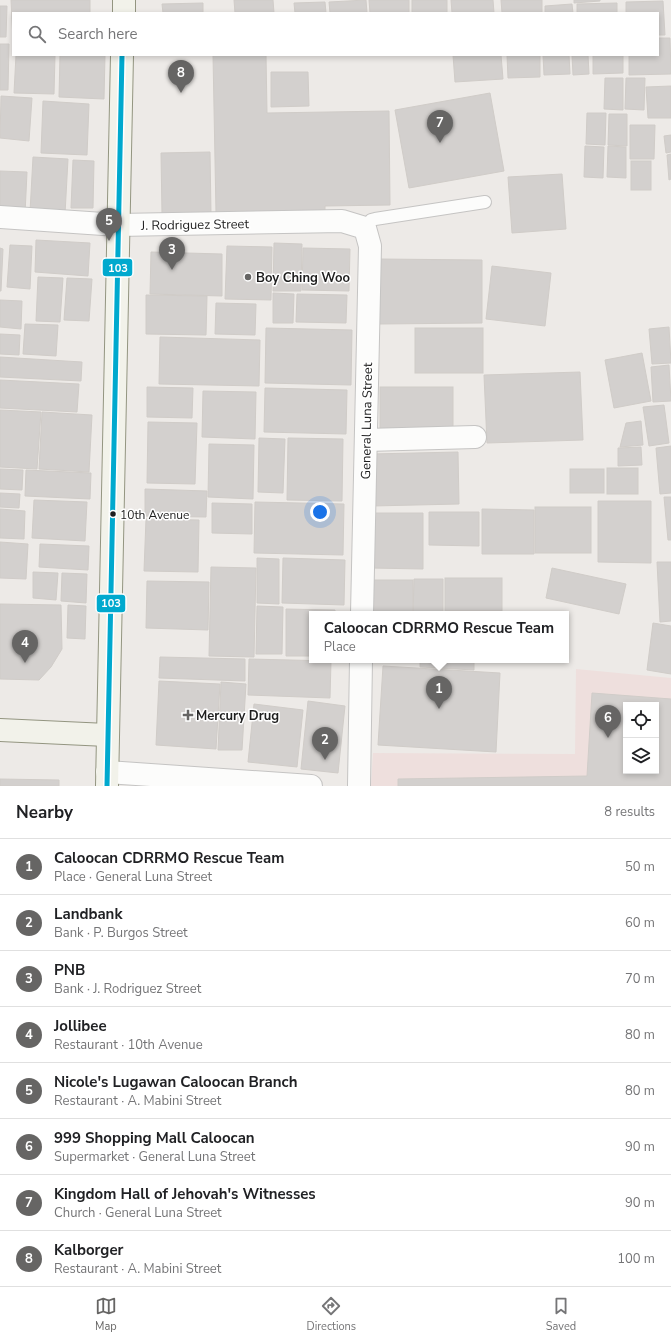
<!DOCTYPE html>
<meta charset="utf-8">
<style>
:root{--surface:#fff;--page:#f2f2f2;--text:#202124;--muted:#757577;--line:#e0e0e0;--accent:#666564}
body{margin:0;font-family:"Nunito Sans",sans-serif;background:var(--page);color:var(--text)}
.controls{position:absolute;right:12px;bottom:12px;display:grid;overflow:hidden;border-radius:0px;box-shadow:0 2px 6px #0003}
.controls button{width:36px;height:36px;display:grid;place-items:center;padding:0;border:0;border-bottom:1px solid var(--line);background:var(--surface);color:var(--text);font:20px sans-serif}
.you{position:absolute;left:320px;top:512px;width:14px;height:14px;margin:-10px;border:3px solid #fff;border-radius:50%;background:#1a73e8;box-shadow:0 0 0 6px #1a73e833}
.badge{display:grid;place-items:center;width:26px;height:26px;border-radius:50%;background:var(--accent);color:#fff;font-size:13px;font-weight:700}
.pin{position:absolute;translate:-50% -33px;filter:drop-shadow(0 1px 2px #0008)}
.pin::after{content:'';position:absolute;top:21px;width:14px;height:12px;background:inherit;clip-path:polygon(0 0,100% 0,50% 100%)}
.popup{position:absolute;left:309px;top:611px;width:260px;height:52px;box-sizing:border-box;display:grid;place-content:center;border-radius:0px;background:var(--surface);filter:drop-shadow(0 1px 3px #0005);font-size:13px;white-space:nowrap;color:var(--muted)}
.popup b{font-size:15px;color:var(--text)}
.popup::after{content:'';position:absolute;left:50%;top:100%;margin-left:-8px;border:8px solid transparent;border-top-color:var(--surface)}
.list{margin:0;padding:0;list-style:none}
h2{display:flex;justify-content:space-between;align-items:center;height:52px;margin:0;padding:0 16px;font-size:17px}
h2 small{font-size:13px;font-weight:400;color:var(--muted)}
.list li{display:grid;grid-template-columns:26px 1fr auto;gap:12px;align-items:center;box-sizing:border-box;height:56px;padding:0 16px;border-top:1px solid var(--line)}
.list b{display:block;font-size:15px;white-space:nowrap}
.list p{margin:0;font-size:13px;white-space:nowrap;color:var(--muted)}
.list em{font-size:13px;font-style:normal;color:var(--muted)}
.icon{flex:none;width:22px;height:22px;fill:none;stroke:currentColor;stroke-width:2;stroke-linecap:round;stroke-linejoin:round}
.map{position:relative;flex:none;width:671px;height:786px;overflow:hidden}
.search{position:absolute;background:var(--surface);box-shadow:0 2px 6px #0003;left:12px;right:12px;top:12px;height:44px;display:flex;align-items:center;gap:10px;box-sizing:border-box;padding:0 14px;border-radius:0px;color:var(--muted);font-size:15px}
.sheet{height:500px;background:var(--surface)}
nav{display:flex;justify-content:space-around;align-items:center;box-sizing:border-box;height:56px;border-top:1px solid var(--line);background:var(--surface);font-size:11px;color:var(--muted)}
nav a{display:grid;justify-items:center;gap:2px}
nav .on{color:var(--accent)}
.map>svg:first-child{display:block}
.commercial{fill:#eedfdd;fill-rule:evenodd}
.building{fill:#d3d0ce;stroke:#d0ccc8;fill-rule:evenodd}
.lines{fill:none;stroke-linecap:round;stroke-linejoin:round}
.lane-casing{stroke:#c5c4c3;stroke-width:14}
.street-casing{stroke:#c5c4c3;stroke-width:24}
.secondary-casing{stroke:#939580;stroke-width:24}
.lane{stroke:#fcfcfb;stroke-width:12}
.street{stroke:#fcfcfb;stroke-width:22}
.secondary{stroke:#f2f2ea;stroke-width:22}
.bus-1-casing{stroke:#fff;stroke-width:8}
.bus-1{stroke:#00a9ce;stroke-width:5}
.poi-dot{fill:#666564;stroke:#fff;stroke-width:1.5}
.bus-dot{fill:#1e1e1e;stroke:#fff;stroke-width:1.5}
.labels{text-anchor:middle;stroke-width:3;stroke-linejoin:round;paint-order:stroke}
.bus-label{font-size:12px;fill:#1e1e1e;stroke:#fff;text-anchor:start}
.street-label{font-size:13px;fill:#1e1e1e;stroke:#fff}
.poi-label{font-size:13px;font-weight:bold;fill:#1e1e1e;stroke:#fff;text-anchor:start}
.line-badge{stroke:#fff;stroke-width:1.5}
.badge-label{font-size:11px;text-anchor:middle;font-weight:bold;fill:#fff}
</style>
<div class="map">
<svg width="671" height="786" viewBox="0 0 671 786">
<rect width="100%" height="100%" fill="#edeae7"/>
<path class="commercial" d="M576 669 671 678V786H371L373 753 575 754ZM626 705H656V771H626Z"/>
<g class="building">
<path d="M11 0H90V13H13V40Z"/>
<path d="M234 0H273L274 13H235Z"/>
<path d="M366 0 367 13H330L329 2Z"/>
<path d="M369 0H409V13H370Z"/>
<rect x="412" y="0" width="35" height="13"/>
<path d="M451 0H493L494 13H452Z"/>
<path d="M501 0H542V13H502Z"/>
<path d="M574 0H600V1L574 3Z"/>
<path d="M663 1 665 35H658V13H626V2Z"/>
<path d="M325 2 326 13H295L294 3Z"/>
<path d="M203 3V13H163L162 4Z"/>
<path d="M617 3V13H577V4Z"/>
<path d="M572 4 573 13H545V6Z"/>
<path d="M0 6H7L6 37H0Z"/>
<path d="M658 38H670L671 74 629 75V55H658Z"/>
<path d="M0 44H9L8 90H0Z"/>
<path d="M16 55H55L54 94 14 93Z"/>
<path d="M60 55H105L104 99 59 97Z"/>
<path d="M213 55H266L267 113 389 111 390 205 325 206V212L216 213Z"/>
<path d="M453 55H501L503 79 455 82Z"/>
<path d="M507 55H540V77L508 78Z"/>
<path d="M543 55H569L570 74 544 75Z"/>
<path d="M572 55H588L589 74 573 75Z"/>
<path d="M593 55H623V73L593 74Z"/>
<path d="M271 72H308L309 106 271 107Z"/>
<path d="M605 78H623V110L604 109Z"/>
<path d="M626 78H645L644 110 625 109Z"/>
<path d="M671 86V118H648L646 87Z"/>
<path d="M490 93 504 171 409 188 395 110Z"/>
<path d="M1 96 32 98 29 141 0 138Z"/>
<path d="M43 101 89 104 87 155 41 153Z"/>
<path d="M587 113H606L605 145 586 144Z"/>
<path d="M609 114H627V146L608 145Z"/>
<path d="M630 125H655L654 159H630Z"/>
<path d="M671 135V152L666 153 664 136Z"/>
<path d="M585 146 604 147 603 178 584 177Z"/>
<path d="M608 146 626 147V178L607 177Z"/>
<path d="M210 152 211 214H162L161 153Z"/>
<path d="M671 154V179L669 180 667 155Z"/>
<path d="M33 157 68 159 65 214 30 212Z"/>
<path d="M73 160 94 161 93 208H71Z"/>
<rect x="631" y="161" width="20" height="29"/>
<path d="M0 171 27 172 25 214 0 213Z"/>
<path d="M562 174 566 229 512 233 508 177Z"/>
<path d="M36 240 90 243 88 276 35 272Z"/>
<path d="M274 243 302 244 301 291H273Z"/>
<path d="M10 245 32 246 30 289 7 287Z"/>
<path d="M227 246 272 247 271 300 225 299Z"/>
<path d="M0 248 3 249 1 291H0Z"/>
<path d="M303 248 350 249 349 291 302 290Z"/>
<path d="M151 252 222 254V296L150 294Z"/>
<path d="M379 259 482 260V323L379 324Z"/>
<path d="M492 266 551 273 545 326 486 319Z"/>
<path d="M38 277 63 278 60 322 36 321Z"/>
<path d="M67 278 92 279 89 321 64 320Z"/>
<path d="M273 293 294 294 293 323H273Z"/>
<path d="M297 294 347 295 346 323 296 322Z"/>
<path d="M146 295 207 296 206 335 146 334Z"/>
<path d="M0 300 22 301 21 329 0 327Z"/>
<path d="M216 303 256 304 255 335 215 334Z"/>
<path d="M25 324 58 325 56 356 23 354Z"/>
<path d="M669 327 671 363 652 364 649 329Z"/>
<path d="M266 328 352 330 351 385 265 383Z"/>
<rect x="415" y="328" width="68" height="45"/>
<path d="M0 334 20 335 19 355 0 354Z"/>
<path d="M160 337 260 340 259 386 159 384Z"/>
<path d="M642 353 651 401 614 408 605 360Z"/>
<path d="M0 357 82 362 81 381 0 377Z"/>
<path d="M669 365 671 401 653 402 651 367Z"/>
<path d="M580 372 583 440 487 443 484 375Z"/>
<path d="M0 380 79 384 77 412 0 408Z"/>
<path d="M147 387 193 388 192 418 147 417Z"/>
<rect x="380" y="387" width="73" height="47"/>
<path d="M265 388 347 390 346 434 264 432Z"/>
<path d="M203 391 256 392 255 439 202 437Z"/>
<path d="M664 405 669 443 649 446 643 407Z"/>
<path d="M0 410 41 412 37 469 0 467Z"/>
<path d="M42 412 92 415 89 472 39 469Z"/>
<path d="M641 421 643 445 620 447 626 423Z"/>
<path d="M148 422 197 423 195 484 147 483Z"/>
<path d="M259 438 285 439 283 493 258 492Z"/>
<path d="M288 438 343 439 342 501 287 500Z"/>
<path d="M209 444 254 445 253 499 208 497Z"/>
<path d="M671 446V493L660 494 656 448Z"/>
<path d="M641 447 642 465 618 466V448Z"/>
<path d="M458 452 459 504 372 506 371 454Z"/>
<rect x="607" y="468" width="31" height="26"/>
<path d="M0 469 23 470 22 490 0 489Z"/>
<rect x="570" y="469" width="34" height="24"/>
<path d="M26 470 91 473 90 499 25 496Z"/>
<path d="M145 489 207 491 206 517 145 516Z"/>
<path d="M0 493 20 494 19 508 0 507Z"/>
<path d="M664 497H671V540H668Z"/>
<path d="M34 500 87 502 85 541 32 538Z"/>
<path d="M598 501H651V563L598 562Z"/>
<path d="M255 502 344 504 343 555 254 553Z"/>
<path d="M212 503 252 504V534L212 533Z"/>
<rect x="535" y="507" width="56" height="46"/>
<path d="M0 509 25 511 24 539 0 538Z"/>
<path d="M482 509 534 510V554H482Z"/>
<path d="M429 512H479V546L429 545Z"/>
<path d="M371 513H423V569L371 568Z"/>
<path d="M146 519 199 520 198 572 144 571Z"/>
<path d="M0 542 28 544 26 579 0 578Z"/>
<path d="M40 544 89 546 88 570 39 567Z"/>
<path d="M257 558 279 559V604L257 603Z"/>
<path d="M283 558 345 560 344 605 282 603Z"/>
<path d="M657 562H671V621L660 622Z"/>
<path d="M211 567 256 568 254 657 209 656Z"/>
<path d="M552 568 626 584 619 614 546 598Z"/>
<path d="M33 572 58 573 56 600 33 598Z"/>
<path d="M62 573 87 574 86 603 61 601Z"/>
<rect x="445" y="578" width="57" height="33"/>
<path d="M414 579H443V614H413Z"/>
<rect x="372" y="580" width="41" height="34"/>
<path d="M147 581 209 582 208 630 146 628Z"/>
<path d="M0 604 61 605 62 649 51 667 39 680 0 679Z"/>
<path d="M68 605 86 606 85 639 67 638Z"/>
<path d="M257 606 283 607 282 654H256Z"/>
<path d="M286 609 335 610V614H312V656H286Z"/>
<path d="M653 623 671 626V674L647 670Z"/>
<path d="M160 657 245 659V681L159 678Z"/>
<path d="M249 659 331 661 330 698 248 695Z"/>
<path d="M420 660H474V670L420 667Z"/>
<path d="M383 666 500 673 496 752 378 745Z"/>
<path d="M159 681 220 684 216 749 156 745Z"/>
<path d="M221 682 246 684 242 750H218Z"/>
<path d="M592 693 671 699V786H398V779L587 776ZM626 705H656V771H626Z"/>
<path d="M308 701 345 706 338 773 301 769Z"/>
<path d="M254 704 303 710 297 767 248 762Z"/>
<path d="M0 779 59 780V786H0Z"/>
</g>
<g class="lines">
<defs>
<path id="lane" d="M365 228 371 220 375 219 485 202"/>
<g id="street">
<path d="M0 217 118 225 342 221 365 228 370 246 362 614"/>
<path d="M366 440 475 437"/>
<path d="M107 772 311 786"/>
<path d="M359 786 361 660"/>
</g>
<g id="secondary">
<path d="M124 13V0"/>
<path d="M0 730 107 735"/>
<path d="M107 786 122 55"/>
</g>
</defs>
<use href="#lane" class="lane-casing"/>
<use href="#street" class="street-casing"/>
<use href="#secondary" class="secondary-casing"/>
<use href="#lane" class="lane"/>
<use href="#street" class="street"/>
<use href="#secondary" class="secondary"/>
<defs>
<path id="bus-1" d="M107 786 122 55"/>
</defs>
<use href="#bus-1" class="bus-1-casing"/>
<use href="#bus-1" class="bus-1"/>
</g>
<g class="poi-dot">
<circle cx="248" cy="277" r="4"/>
<path d="M186 709h4v4h4v4h-4v4h-4v-4h-4v-4h4z"/>
</g>
<circle class="bus-dot" cx="113" cy="514" r="3.5"/>
<g class="labels">
<g class="bus-label">
<text x="120" y="519">10th Avenue</text>
</g>
<g class="street-label">
<text transform="translate(195 224) rotate(-1)" y="5">J. Rodriguez Street</text>
<text transform="translate(366 421) rotate(-89)" y="5">General Luna Street</text>
</g>
<g class="poi-label">
<text x="256" y="282">Boy Ching Woo</text>
<text x="196" y="720">Mercury Drug</text>
</g>
</g>
<g class="line-badge">
<rect x="102" y="258" width="31" height="19" rx="4" fill="#00a9ce"/>
<rect x="96" y="594" width="30" height="19" rx="4" fill="#00a9ce"/>
</g>
<g class="badge-label">
<text x="118" y="272">103</text>
<text x="111" y="607">103</text>
</g>
</svg>
<div class="controls">
<button><svg class="icon" aria-label="locate" viewBox="0 0 24 24"><circle cx="12" cy="12" r="6"/><path d="M12 2v4M12 18v4M2 12h4M18 12h4"/></svg></button>
<button><svg class="icon" aria-label="layers" viewBox="0 0 24 24"><path d="M12 4l9 5-9 5-9-5zM3 14l9 5 9-5"/></svg></button>
</div>
<div class="you"></div>
<div class="pin badge" style="left:439px;top:709px">1</div>
<div class="popup"><b>Caloocan CDRRMO Rescue Team</b>Place</div>
<div class="pin badge" style="left:325px;top:760px">2</div>
<div class="pin badge" style="left:172px;top:270px">3</div>
<div class="pin badge" style="left:25px;top:663px">4</div>
<div class="pin badge" style="left:109px;top:241px">5</div>
<div class="pin badge" style="left:608px;top:738px">6</div>
<div class="pin badge" style="left:440px;top:143px">7</div>
<div class="pin badge" style="left:181px;top:93px">8</div>
<div class="search"><svg class="icon" aria-label="search" viewBox="0 0 24 24"><circle cx="10" cy="10" r="6"/><path d="M15 15l6 6"/></svg>Search here</div>
</div>
<section class="sheet">
<h2>Nearby<small>8 results</small></h2>
<ul class="list">
<li><span class="badge">1</span><div><b>Caloocan CDRRMO Rescue Team</b><p>Place · General Luna Street</p></div><em>50 m</em></li>
<li><span class="badge">2</span><div><b>Landbank</b><p>Bank · P. Burgos Street</p></div><em>60 m</em></li>
<li><span class="badge">3</span><div><b>PNB</b><p>Bank · J. Rodriguez Street</p></div><em>70 m</em></li>
<li><span class="badge">4</span><div><b>Jollibee</b><p>Restaurant · 10th Avenue</p></div><em>80 m</em></li>
<li><span class="badge">5</span><div><b>Nicole's Lugawan Caloocan Branch</b><p>Restaurant · A. Mabini Street</p></div><em>80 m</em></li>
<li><span class="badge">6</span><div><b>999 Shopping Mall Caloocan</b><p>Supermarket · General Luna Street</p></div><em>90 m</em></li>
<li><span class="badge">7</span><div><b>Kingdom Hall of Jehovah's Witnesses</b><p>Church · General Luna Street</p></div><em>90 m</em></li>
<li><span class="badge">8</span><div><b>Kalborger</b><p>Restaurant · A. Mabini Street</p></div><em>100 m</em></li>
</ul>
</section>
<nav>
<a class="on"><svg class="icon" aria-label="map" viewBox="0 0 24 24"><path d="M3 6l6-2 6 2 6-2v14l-6 2-6-2-6 2zM9 4v14M15 6v14"/></svg>Map</a>
<a><svg class="icon" aria-label="directions" viewBox="0 0 24 24"><path d="M12 3l9 9-9 9-9-9zM9 14v-3h6M13 9l2 2-2 2"/></svg>Directions</a>
<a><svg class="icon" aria-label="saved" viewBox="0 0 24 24"><path d="M7 4h10v16l-5-4-5 4z"/></svg>Saved</a>
</nav>
